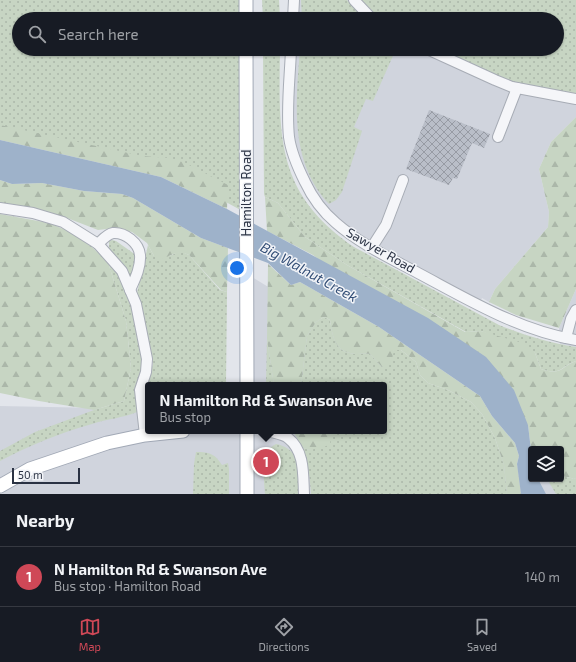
<!DOCTYPE html>
<meta charset="utf-8">
<style>
:root{--surface:#171b24;--page:#242831;--text:#f1f3f6;--muted:#9ea1a6;--line:#363941;--accent:#cf4857}
body{margin:0;font-family:"Exo 2",sans-serif;background:var(--page);color:var(--text)}
.controls{position:absolute;right:12px;bottom:12px;display:grid;overflow:hidden;border-radius:4px;box-shadow:0 1px 3px #0004}
.controls button{width:36px;height:36px;display:grid;place-items:center;padding:0;border:0;border-bottom:1px solid var(--line);background:var(--surface);color:var(--text);font:20px sans-serif}
.scale{position:absolute;left:12px;bottom:10px;width:68px;box-sizing:border-box;padding-left:4px;border:2px solid #2a3243;border-top:0;font-size:11px;line-height:14px;white-space:nowrap;color:#2a3243;-webkit-text-stroke:3px #f2f4f8;paint-order:stroke}
.you{position:absolute;left:237px;top:268px;width:14px;height:14px;margin:-10px;border:3px solid #fff;border-radius:50%;background:#1a73e8;box-shadow:0 0 0 6px #1a73e833}
.badge{display:grid;place-items:center;width:26px;height:26px;border-radius:50%;background:var(--accent);color:#fff;font-size:13px;font-weight:700}
.pin{position:absolute;translate:-50% -50%;border:2px solid #fff;box-shadow:0 1px 4px #0006}
.popup{position:absolute;left:145px;top:382px;width:242px;height:52px;box-sizing:border-box;display:grid;place-content:center;border-radius:4px;background:var(--surface);filter:drop-shadow(0 1px 3px #0005);font-size:13px;white-space:nowrap;color:var(--muted)}
.popup b{font-size:15px;color:var(--text)}
.popup::after{content:'';position:absolute;left:50%;top:100%;margin-left:-8px;border:8px solid transparent;border-top-color:var(--surface)}
.list{margin:0;padding:0;list-style:none}
h2{display:flex;justify-content:space-between;align-items:center;height:52px;margin:0;padding:0 16px;font-size:17px}
h2 small{font-size:13px;font-weight:400;color:var(--muted)}
.list li{display:grid;grid-template-columns:26px 1fr auto;gap:12px;align-items:center;box-sizing:border-box;height:60px;padding:0 16px;border-top:1px solid var(--line)}
.list b{display:block;font-size:15px;white-space:nowrap}
.list p{margin:0;font-size:13px;white-space:nowrap;color:var(--muted)}
.list em{font-size:13px;font-style:normal;color:var(--muted)}
.icon{flex:none;width:22px;height:22px;fill:none;stroke:currentColor;stroke-width:2;stroke-linecap:round;stroke-linejoin:round}
.map{position:relative;flex:none;width:576px;height:494px;overflow:hidden}
.search{position:absolute;background:var(--surface);box-shadow:0 1px 3px #0004;left:12px;right:12px;top:12px;height:44px;display:flex;align-items:center;gap:10px;box-sizing:border-box;padding:0 14px;border-radius:22px;color:var(--muted);font-size:15px}
.sheet{height:112px;background:var(--surface)}
nav{display:flex;justify-content:space-around;align-items:center;box-sizing:border-box;height:56px;border-top:1px solid var(--line);background:var(--surface);font-size:11px;color:var(--muted)}
nav a{display:grid;justify-items:center;gap:2px}
nav .on{color:var(--accent)}
.map>svg:first-child{display:block}
.built{fill:#d0d4dd}
.green{fill:url(#green-dots)}
.forest{fill:url(#forest-firs)}
.water{fill:#9eb2ca}
.building{fill:url(#building-cross-hatch)}
.lines{fill:none;stroke-linecap:round;stroke-linejoin:round}
.minor-casing{stroke:#a7acb5;stroke-width:12}
.major-casing{stroke:#a2a9b6;stroke-width:15}
.minor{stroke:#f5f6f9;stroke-width:10}
.major{stroke:#fff;stroke-width:13}
.labels{text-anchor:middle;stroke-width:3;stroke-linejoin:round;paint-order:stroke}
.street-label{font-size:13px;fill:#2a3243;stroke:#f2f4f8}
.water-label{font-size:14px;font-style:italic;fill:#344f77;stroke:#f2f4f8}
</style>
<div class="map">
<svg width="576" height="494" viewBox="0 0 576 494">
<defs>
<pattern id="green-dots" width="8" height="8" patternUnits="userSpaceOnUse"><rect width="8" height="8" fill="#c7d5c3"/><path d="M2 2h.1M6 6h.1" fill="none" stroke="#abb7a9" stroke-width="1.8" stroke-linecap="round"/></pattern>
<pattern id="forest-firs" width="22" height="20" patternUnits="userSpaceOnUse"><rect width="22" height="20" fill="#c7d5c3"/><path d="M5 1l3.5 6h-7zM16 11l3.5 6h-7z" fill="#abb7a9"/></pattern>
<pattern id="building-cross-hatch" width="8" height="8" patternUnits="userSpaceOnUse"><rect width="8" height="8" fill="#b9bec8"/><path d="M0 0l8 8M0 8l8-8" fill="none" stroke="#979ba4"/></pattern>
</defs>
<rect width="100%" height="100%" fill="#e2e5eb"/>
<g class="built">
<path d="M294 0H576V117L551 142 539 169 549 212 548 227 495 289 489 302 482 298 479 305 396 261 323 210 294 156 291 49H557V19H293Z"/>
<path d="M247 274 413 375 531 479H545L576 494H0V406L148 409V431H384V385H247Z"/>
<path d="M576 289V347L560 344 559 328Z"/>
</g>
<g class="green">
<path d="M0 0H246V19H19V49H246V213L169 171 0 131Z"/>
<path d="M262 0H279L280 19H263Z"/>
<path d="M301 0H347L364 19H302Z"/>
<path d="M354 0H576V99L527 90 427 49H557V19H372Z"/>
<path d="M263 49H280C279 136 275 193 354 247L499 325C524 335 549 343 576 347V361C559 367 562 376 541 369L535 353 481 331 466 332 347 265 305 237 278 203 265 197 264 194Z"/>
<path d="M300 49H396L373 101 366 99 354 127 362 131 342 192 336 200 329 204C289 161 296 102 300 49Z"/>
<path d="M112 240 116 241 136 255 133 274 130 276 109 250V241Z"/>
<path d="M148 245 154 256C158 256 163 257 167 256 177 255 176 248 189 255L220 290 227 292 226 385H148V411H146L144 401 145 388 153 364 140 300 137 293Z"/>
<path d="M108 262 118 273 126 287 136 319 139 346 143 363 136 396 137 412C123 418 107 419 92 424 60 433 30 445 0 461V451L35 432 94 410 124 401 131 368 126 321Z"/>
<path d="M324 317 330 320C332 333 334 350 350 353 356 355 364 353 370 354L382 367 394 350H401L416 362 420 375 428 383 448 390 471 402 482 414 495 438 504 465 507 494H311C310 478 308 463 303 448L310 450 331 435 330 431H384V385H301L307 336 316 322Z"/>
<path d="M267 339 274 385H266Z"/>
<path d="M276 444C284 445 293 451 296 458 299 466 300 485 301 494H265C264 479 260 451 276 444Z"/>
<path d="M196 452C210 452 215 454 222 465L228 463 229 469V494H193L194 464Z"/>
<path d="M561 476 576 479V494H556L547 479H561Z"/>
</g>
<g class="forest">
<path d="M576 117V289L559 328 516 315 489 302 495 289 548 227 549 212 539 169 551 142Z"/>
<path d="M0 125 142 156 169 158 183 162 228 185 227 209 161 177 0 140Z"/>
<path d="M0 180 12 184 42 183 84 191 122 194 133 198 201 238 228 248 227 292 221 290 189 255C177 249 171 256 160 260L154 256 147 243 132 232 115 228 98 230 62 216 21 206 0 204Z"/>
<path d="M265 197 278 203 305 237 347 265 465 332 481 331 526 344 535 353 541 369C562 376 560 367 576 361V479L561 476V449L531 450 528 425 313 255 267 231Z"/>
<path d="M0 214 49 223 75 234 93 248 108 262 126 321 131 368 124 401 94 410 39 401 0 393Z"/>
<path d="M268 264 291 285 300 282 379 327 480 396 492 416 515 443 519 456 517 464 521 494H507L504 465 495 438 482 414 471 402 448 390 428 383 420 375 416 362 401 350H394L392 359 386 366 382 367 370 354C364 353 356 355 350 353 334 350 332 333 330 320L324 317 316 322 307 336 301 385H274L267 339Z"/>
<path d="M293 431H330L331 435 330 445 310 450 303 448Z"/>
</g>
<path class="water" d="M0 140 161 177 227 209 428 318 486 357 514 390 528 425 531 450V479H538L546 494H521L517 464 519 456 515 443 492 416 480 396 379 327 300 282 291 285 268 263 201 238 133 198 122 194 84 191 42 183 12 184 0 180Z"/>
<path class="building" d="M429 110 490 134 484 148 472 143 457 179 453 178 449 185 406 169Z"/>
<g class="lines">
<defs>
<g id="minor">
<path d="M354 0 372 19"/>
<path d="M293 19 294 0"/>
<path d="M291 49C290 78 286 108 289 137 291 152 298 168 305 182 312 197 323 212 336 223 360 244 390 258 418 273 469 300 518 330 576 340"/>
<path d="M427 49 495 80 512 87 576 99"/>
<path d="M498 137 517 88"/>
<path d="M0 208 33 213 63 222 98 244 122 271 136 304 147 359 146 372 140 390 145 435"/>
<path d="M98 244C102 240 107 234 113 233 125 232 139 243 140 255 141 267 135 279 130 290"/>
<path d="M372 247 386 225 403 180"/>
<path d="M566 338 571 319 576 310"/>
<path d="M267 431C273 433 283 434 288 438 305 451 303 475 304 494"/>
</g>
<g id="major">
<path d="M246 0V19"/>
<path d="M246 49 247 385"/>
<path d="M247 431V494"/>
<path d="M0 486 30 469 107 443 145 435 183 431"/>
</g>
</defs>
<use href="#minor" class="minor-casing"/>
<use href="#major" class="major-casing"/>
<use href="#minor" class="minor"/>
<use href="#major" class="major"/>
</g>
<g class="labels">
<g class="street-label">
<text transform="translate(246 193) rotate(-90)" y="5">Hamilton Road</text>
<text transform="translate(381 250) rotate(30)" y="5">Sawyer Road</text>
</g>
<g class="water-label">
<text transform="translate(309 272) rotate(29)" y="5">Big Walnut Creek</text>
</g>
</g>
</svg>
<div class="controls">
<button><svg class="icon" aria-label="layers" viewBox="0 0 24 24"><path d="M12 4l9 5-9 5-9-5zM3 14l9 5 9-5"/></svg></button>
</div>
<div class="scale">50 m</div>
<div class="you"></div>
<div class="pin badge" style="left:266px;top:462px">1</div>
<div class="popup"><b>N Hamilton Rd &amp; Swanson Ave</b>Bus stop</div>
<div class="search"><svg class="icon" aria-label="search" viewBox="0 0 24 24"><circle cx="10" cy="10" r="6"/><path d="M15 15l6 6"/></svg>Search here</div>
</div>
<section class="sheet">
<h2>Nearby<small></small></h2>
<ul class="list">
<li><span class="badge">1</span><div><b>N Hamilton Rd &amp; Swanson Ave</b><p>Bus stop · Hamilton Road</p></div><em>140 m</em></li>
</ul>
</section>
<nav>
<a class="on"><svg class="icon" aria-label="map" viewBox="0 0 24 24"><path d="M3 6l6-2 6 2 6-2v14l-6 2-6-2-6 2zM9 4v14M15 6v14"/></svg>Map</a>
<a><svg class="icon" aria-label="directions" viewBox="0 0 24 24"><path d="M12 3l9 9-9 9-9-9zM9 14v-3h6M13 9l2 2-2 2"/></svg>Directions</a>
<a><svg class="icon" aria-label="saved" viewBox="0 0 24 24"><path d="M7 4h10v16l-5-4-5 4z"/></svg>Saved</a>
</nav>
